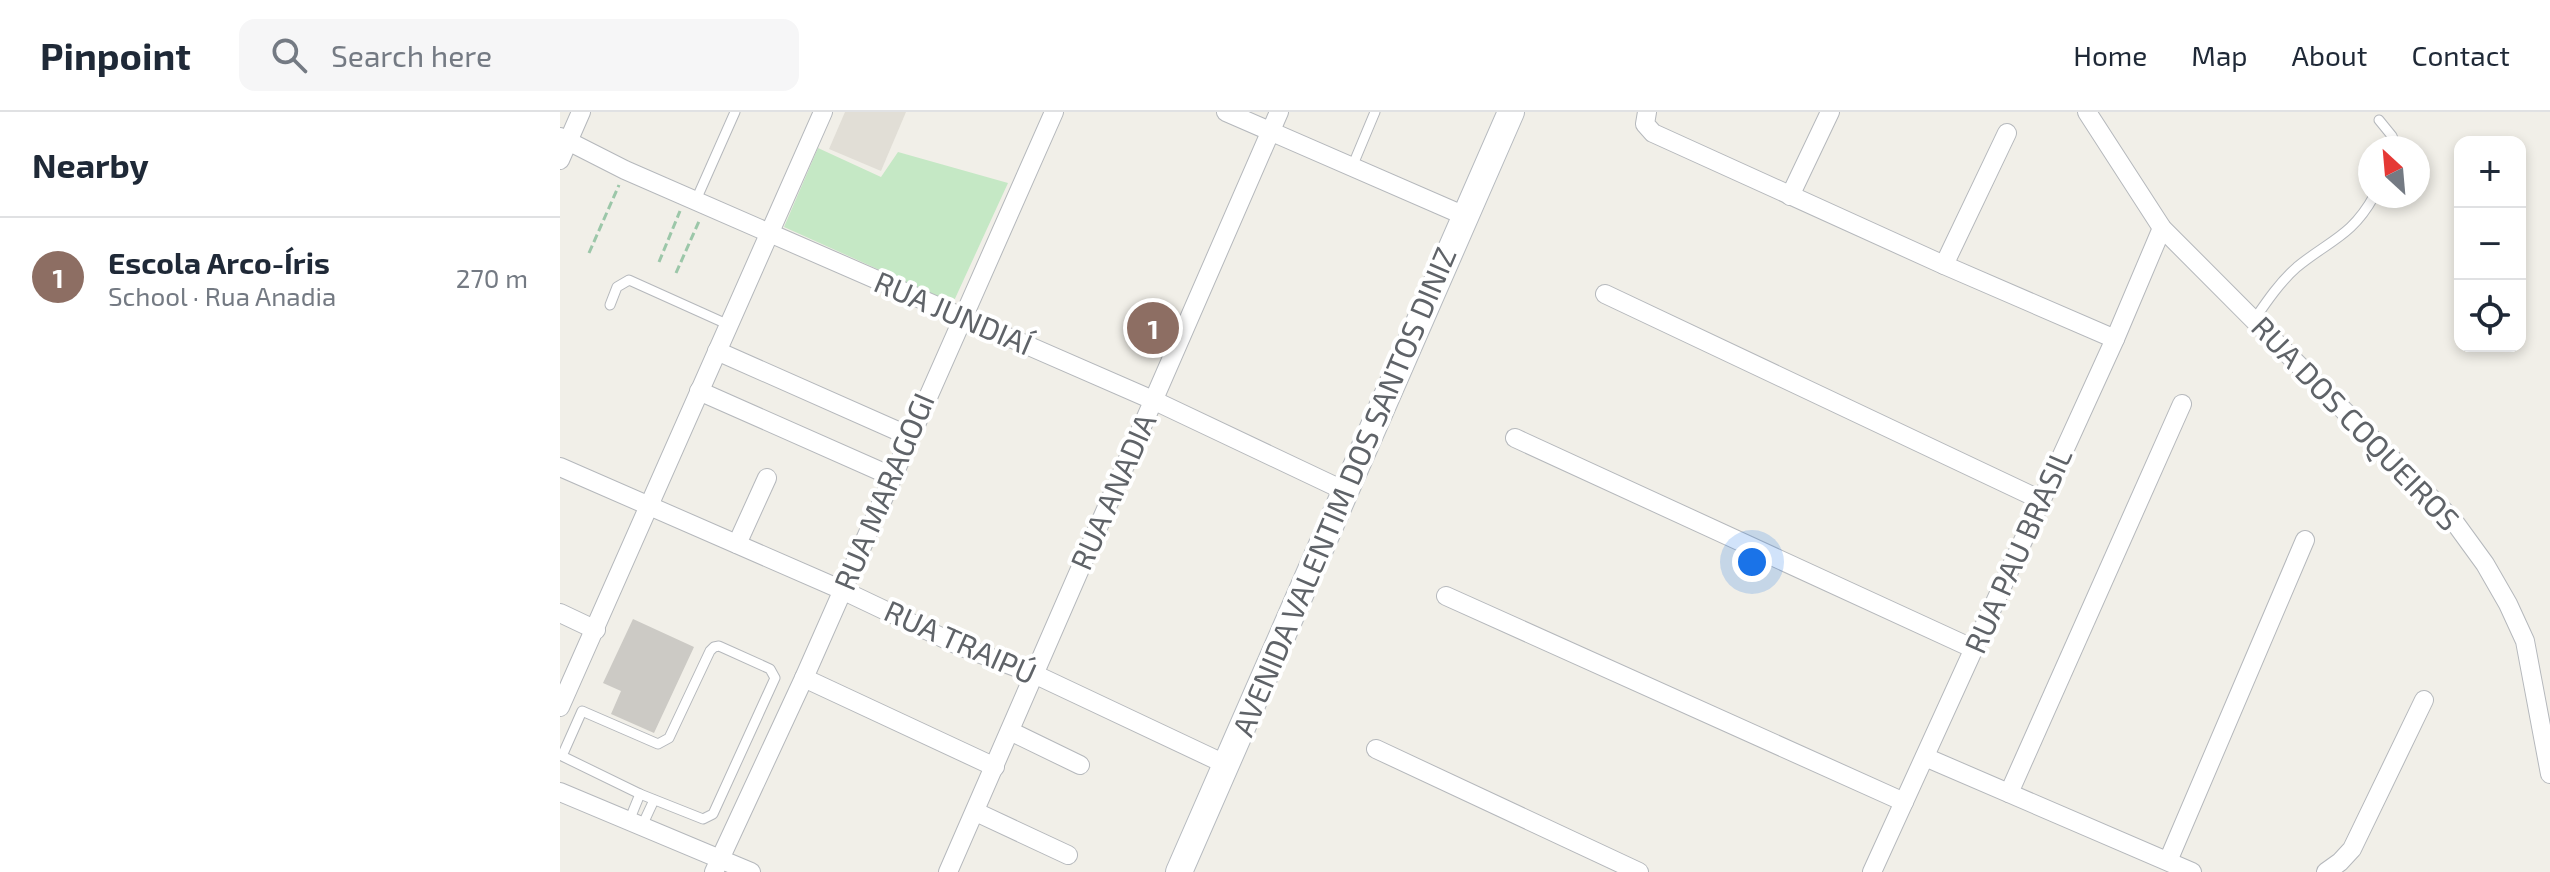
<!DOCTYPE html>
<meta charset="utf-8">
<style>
:root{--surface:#fff;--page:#f6f6f7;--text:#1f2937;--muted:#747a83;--line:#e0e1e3;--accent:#ea4335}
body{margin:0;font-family:"Exo 2",sans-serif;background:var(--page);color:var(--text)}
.controls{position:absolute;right:24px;top:24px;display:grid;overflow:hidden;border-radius:16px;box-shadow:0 4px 12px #0003}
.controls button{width:72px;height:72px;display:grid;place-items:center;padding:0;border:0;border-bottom:2px solid var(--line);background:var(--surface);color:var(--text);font:40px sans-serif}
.compass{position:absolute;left:1798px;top:24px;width:72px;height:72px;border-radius:50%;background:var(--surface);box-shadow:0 4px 12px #0003;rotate:334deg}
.you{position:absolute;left:1192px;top:450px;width:28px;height:28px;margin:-20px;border:6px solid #fff;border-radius:50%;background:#1a73e8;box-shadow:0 0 0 12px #1a73e833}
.badge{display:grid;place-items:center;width:52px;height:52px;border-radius:50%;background:var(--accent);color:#fff;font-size:26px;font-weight:700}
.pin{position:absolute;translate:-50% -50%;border:4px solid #fff;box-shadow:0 2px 8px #0006}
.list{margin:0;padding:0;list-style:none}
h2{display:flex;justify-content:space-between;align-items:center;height:104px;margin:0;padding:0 32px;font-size:34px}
h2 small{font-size:26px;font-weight:400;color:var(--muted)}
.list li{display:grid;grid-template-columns:52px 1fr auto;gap:24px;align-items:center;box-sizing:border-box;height:120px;padding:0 32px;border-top:2px solid var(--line)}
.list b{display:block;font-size:30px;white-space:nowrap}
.list p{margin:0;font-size:26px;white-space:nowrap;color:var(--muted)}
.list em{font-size:26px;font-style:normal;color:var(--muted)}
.icon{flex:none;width:44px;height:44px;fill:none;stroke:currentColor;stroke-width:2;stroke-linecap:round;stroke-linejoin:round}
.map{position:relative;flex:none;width:1990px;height:760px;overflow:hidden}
header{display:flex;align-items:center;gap:48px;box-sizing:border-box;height:112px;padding:0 40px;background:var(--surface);border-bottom:2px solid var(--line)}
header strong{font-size:38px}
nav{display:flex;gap:44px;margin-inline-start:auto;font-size:28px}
.search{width:560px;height:72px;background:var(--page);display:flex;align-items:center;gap:20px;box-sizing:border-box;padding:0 28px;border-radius:16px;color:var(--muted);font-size:30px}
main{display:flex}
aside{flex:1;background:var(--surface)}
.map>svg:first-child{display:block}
.education{fill:#e1ded6}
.green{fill:#c5e8c5}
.building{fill:#cccac5}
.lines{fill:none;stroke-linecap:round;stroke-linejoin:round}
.lane-casing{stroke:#b5b8bc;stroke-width:11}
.street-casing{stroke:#b5b8bc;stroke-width:20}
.secondary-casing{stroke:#b6babf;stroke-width:28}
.path{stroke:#9cc7a9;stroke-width:3;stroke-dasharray:8 4;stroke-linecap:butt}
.lane{stroke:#fff;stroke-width:9}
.street{stroke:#fff;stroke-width:18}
.secondary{stroke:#fff;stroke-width:26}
.labels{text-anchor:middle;stroke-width:8;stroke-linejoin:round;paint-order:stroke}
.street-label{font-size:30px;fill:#5f6368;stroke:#fff}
</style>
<header>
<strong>Pinpoint</strong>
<div class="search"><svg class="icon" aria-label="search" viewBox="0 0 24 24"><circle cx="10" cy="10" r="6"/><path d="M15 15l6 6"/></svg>Search here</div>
<nav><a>Home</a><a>Map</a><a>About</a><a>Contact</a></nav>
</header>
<main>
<aside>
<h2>Nearby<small></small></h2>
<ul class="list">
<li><span class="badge" style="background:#8d6e63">1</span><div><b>Escola Arco-Íris</b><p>School · Rua Anadia</p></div><em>270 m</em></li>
</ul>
</aside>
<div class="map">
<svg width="1990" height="760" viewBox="0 0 1990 760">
<rect width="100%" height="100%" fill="#f1efe8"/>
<path class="education" d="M285 0H346L321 59 269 37Z"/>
<path class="green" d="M258 36 321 65 338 40 448 71 393 191 224 115Z"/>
<path class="building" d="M73 507 134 535 94 621 51 602 61 579 43 571Z"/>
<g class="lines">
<defs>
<g id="lane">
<path d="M1819 8 1832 24 1837 36"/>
<path d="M792 55 815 0"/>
<path d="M136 88 175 0"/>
<path d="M50 193 57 175 69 168 169 213"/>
<path d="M1694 208C1707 189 1720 170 1737 155 1770 128 1792 124 1814 84"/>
<path d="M159 534 210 557 215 566 153 702 143 707 80 682 2 644 22 599 98 632 109 626 150 539 154 535Z"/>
<path d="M69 709 80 682"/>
<path d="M81 716 94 688"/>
</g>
<g id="street">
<path d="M666 0 905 104"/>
<path d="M1087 0 1085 12 1093 21 1384 153 1555 227"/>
<path d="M1527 0 1602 116 1893 408 1925 452 1948 492 1965 529 1990 662"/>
<path d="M0 25 65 58 595 289 785 379"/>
<path d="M0 48 21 0"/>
<path d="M1230 84 1270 0"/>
<path d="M1384 153 1447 21"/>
<path d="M1045 182 1481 388"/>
<path d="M157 239 349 324"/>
<path d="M139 279 331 364"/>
<path d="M955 326 1414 537"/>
<path d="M0 355 282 478 402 535 474 562 667 653"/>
<path d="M177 432 207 366"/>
<path d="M886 484 1344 690"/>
<path d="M0 501 36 518"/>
<path d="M244 566 435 655"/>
<path d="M0 595 263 0"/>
<path d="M450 619 520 653"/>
<path d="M816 637 1079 760"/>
<path d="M1365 645 1632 760"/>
<path d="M0 680 191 760"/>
<path d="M1449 681 1622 292"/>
<path d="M416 700 508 743"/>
<path d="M1608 749 1745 428"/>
<path d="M154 760 244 566 494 0"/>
<path d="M388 760 719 0"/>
<path d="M1312 760 1555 227 1602 116"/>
<path d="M1766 760 1780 750 1792 737 1864 588"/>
</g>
<path id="secondary" d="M619 760 951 0"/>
</defs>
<use href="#lane" class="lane-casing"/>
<use href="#street" class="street-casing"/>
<use href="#secondary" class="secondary-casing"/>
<g class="path">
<path d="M29 141 59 73"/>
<path d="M99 150 120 99"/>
<path d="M116 161 140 107"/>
</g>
<use href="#lane" class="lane"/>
<use href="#street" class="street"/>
<use href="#secondary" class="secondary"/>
</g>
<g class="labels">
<g class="street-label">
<text transform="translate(393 202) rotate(23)" y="10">RUA JUNDIAÍ</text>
<text transform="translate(1795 312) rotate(46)" y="10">RUA DOS COQUEIROS</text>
<text transform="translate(325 380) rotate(-67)" y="10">RUA MARAGOGI</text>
<text transform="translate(554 380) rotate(-66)" y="10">RUA ANADIA</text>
<text transform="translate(785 380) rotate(-67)" y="10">AVENIDA VALENTIM DOS SANTOS DINIZ</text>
<text transform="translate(1459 439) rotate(-66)" y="10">RUA PAU BRASIL</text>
<text transform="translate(400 531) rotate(24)" y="10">RUA TRAIPÚ</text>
</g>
</g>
</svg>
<div class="controls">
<button>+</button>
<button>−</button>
<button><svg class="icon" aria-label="locate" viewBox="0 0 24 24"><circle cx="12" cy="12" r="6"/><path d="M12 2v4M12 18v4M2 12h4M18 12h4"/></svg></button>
</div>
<svg class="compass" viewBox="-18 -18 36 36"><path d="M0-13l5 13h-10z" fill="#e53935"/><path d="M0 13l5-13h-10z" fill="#747a83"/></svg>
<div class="you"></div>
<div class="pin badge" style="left:593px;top:216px;background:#8d6e63">1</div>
</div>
</main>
